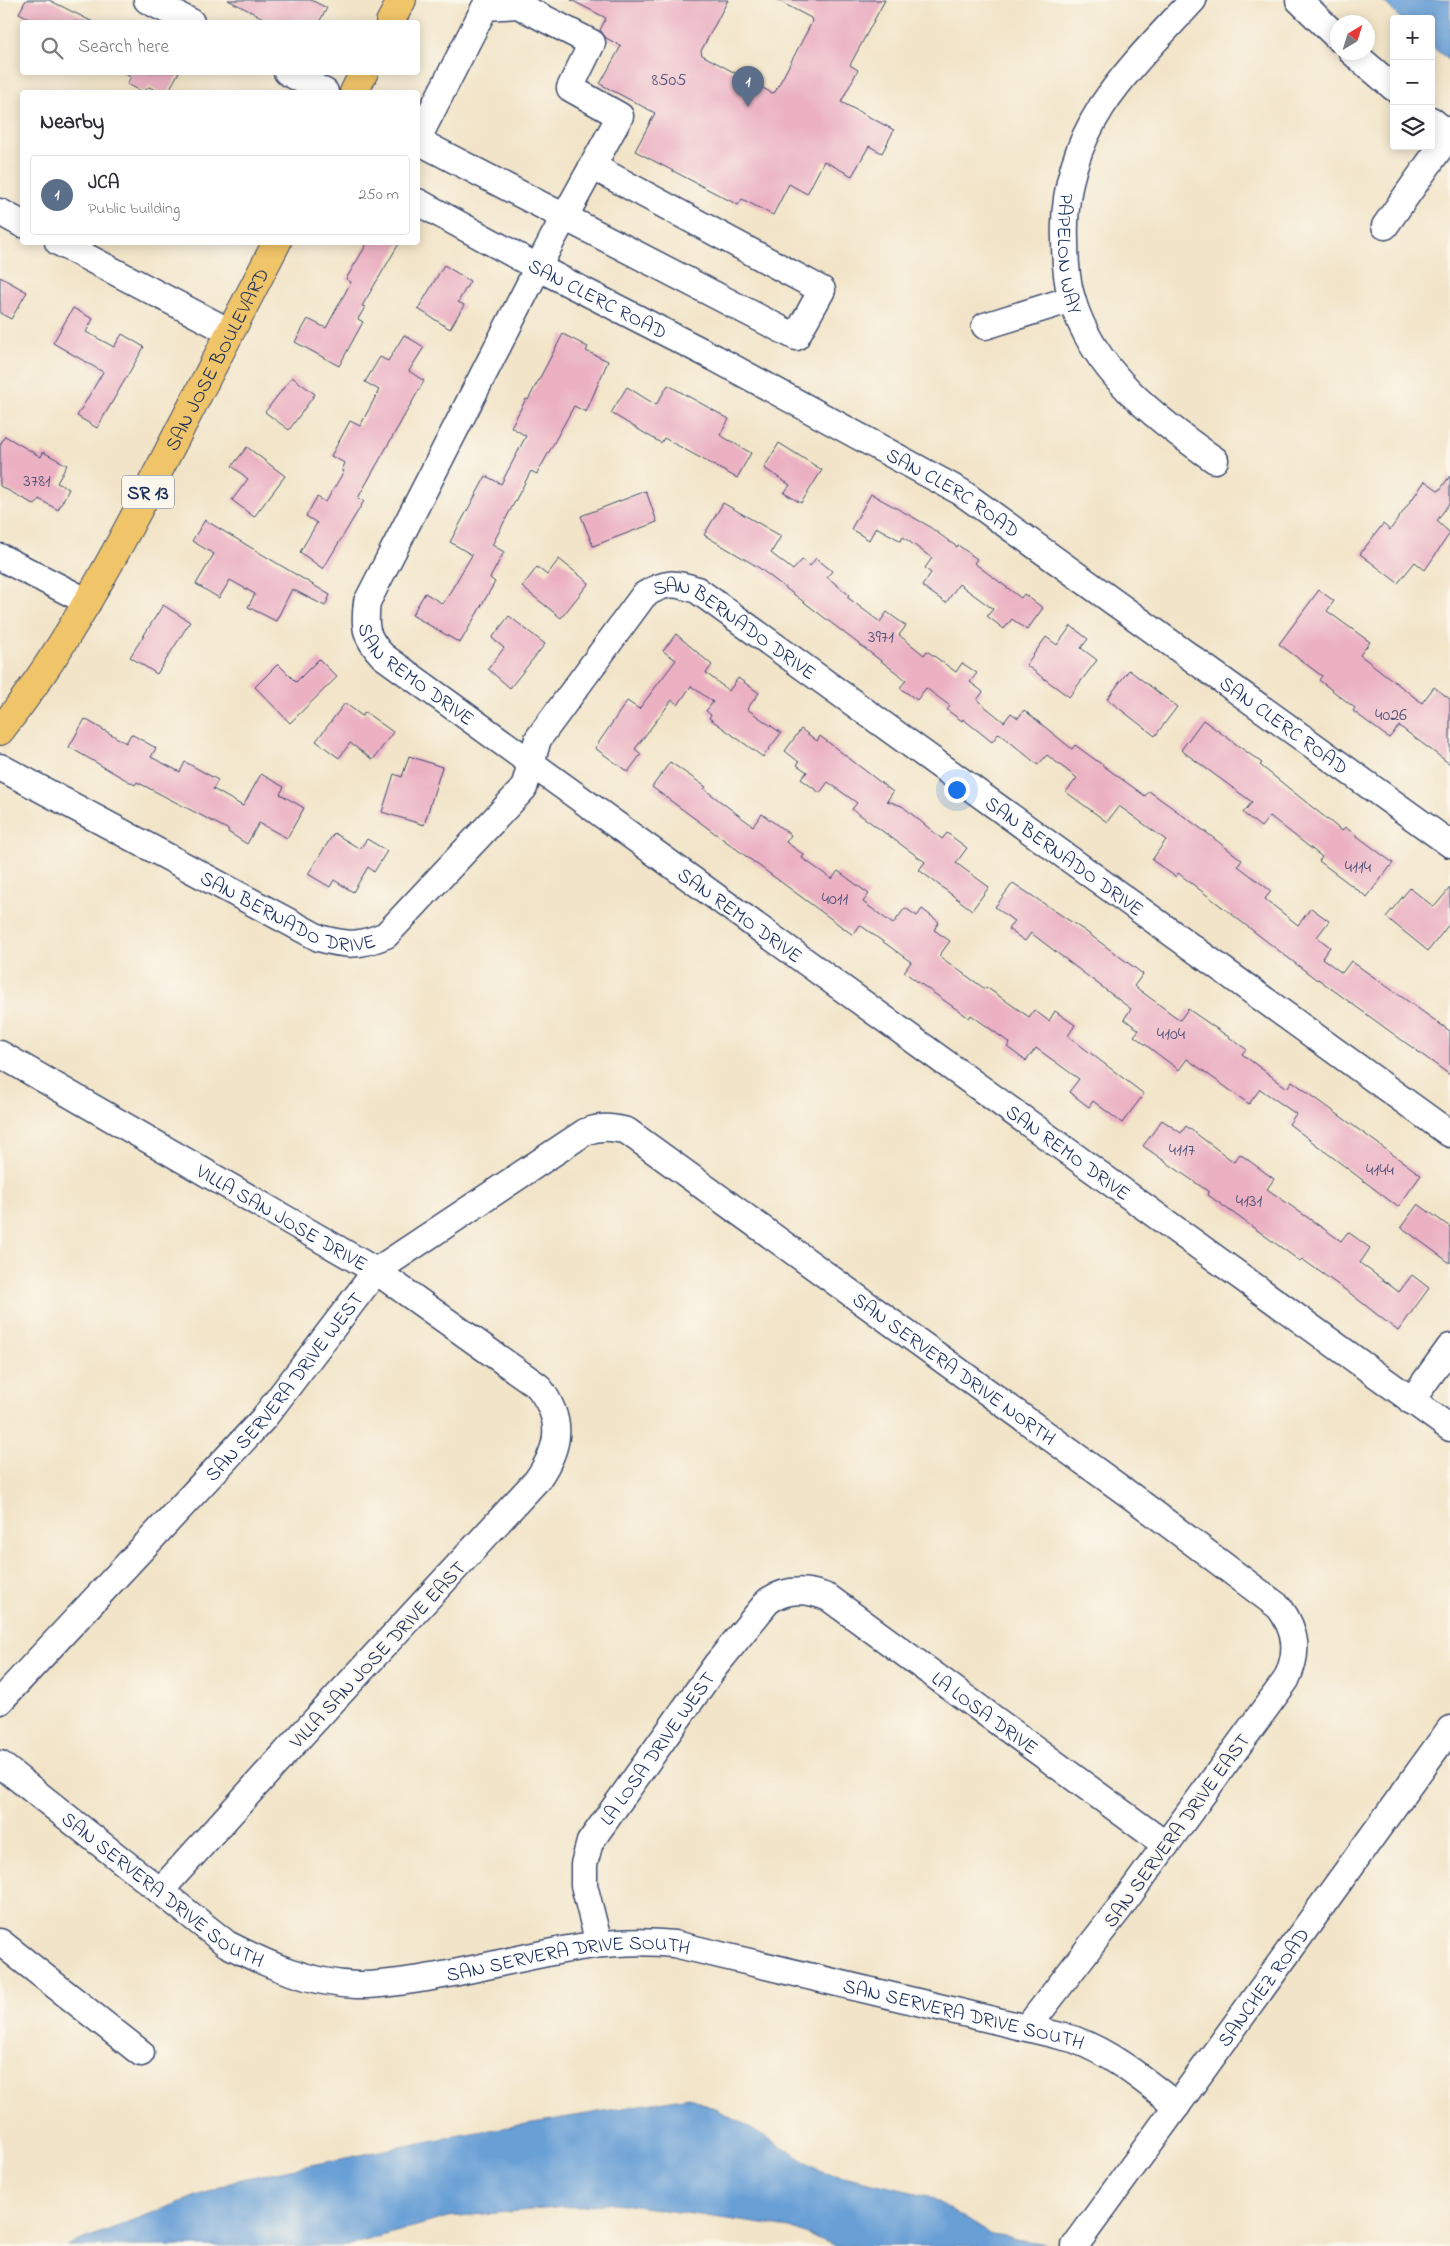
<!DOCTYPE html>
<meta charset="utf-8">
<style>
:root{--surface:#fff;--page:#f2f2f3;--text:#2b2b33;--muted:#7c7c81;--line:#e1e1e2;--accent:#d93025}
body{margin:0;font-family:"Indie Flower",sans-serif;background:var(--page);color:var(--text)}
.controls{position:absolute;right:15px;top:15px;display:grid;overflow:hidden;border-radius:5px;box-shadow:0 2px 12px #0003}
.controls button{width:45px;height:45px;display:grid;place-items:center;padding:0;border:0;border-bottom:1px solid var(--line);background:var(--surface);color:var(--text);font:25px sans-serif}
.compass{position:absolute;left:1330px;top:15px;width:45px;height:45px;border-radius:50%;background:var(--surface);box-shadow:0 2px 12px #0003;rotate:38deg}
.you{position:absolute;left:956px;top:789px;width:18px;height:18px;margin:-12px;border:4px solid #fff;border-radius:50%;background:#1a73e8;box-shadow:0 0 0 8px #1a73e833}
.badge{display:grid;place-items:center;width:32px;height:32px;border-radius:50%;background:var(--accent);color:#fff;font-size:16px;font-weight:700}
.pin{position:absolute;translate:-50% -41px;filter:drop-shadow(0 1px 2px #0008)}
.pin::after{content:'';position:absolute;top:26px;width:18px;height:15px;background:inherit;clip-path:polygon(0 0,100% 0,50% 100%)}
.list{margin:0;padding:0;list-style:none}
h2{display:flex;justify-content:space-between;align-items:center;height:65px;margin:0;padding:0 20px;font-size:21px}
h2 small{font-size:16px;font-weight:400;color:var(--muted)}
.list li{display:grid;grid-template-columns:32px 1fr auto;gap:15px;align-items:center;box-sizing:border-box;height:80px;margin:0 10px 10px;padding:0 10px;border:1px solid var(--line);border-radius:5px}
.list b{display:block;font-size:19px;white-space:nowrap}
.list p{margin:0;font-size:16px;white-space:nowrap;color:var(--muted)}
.list em{font-size:16px;font-style:normal;color:var(--muted)}
.icon{flex:none;width:28px;height:28px;fill:none;stroke:currentColor;stroke-width:2;stroke-linecap:round;stroke-linejoin:round}
.map{position:relative;flex:none;width:1450px;height:2246px;overflow:hidden}
.search{position:absolute;background:var(--surface);box-shadow:0 2px 12px #0003;left:20px;top:20px;width:400px;height:55px;display:flex;align-items:center;gap:12px;box-sizing:border-box;padding:0 18px;border-radius:5px;color:var(--muted);font-size:19px}
.panel{position:absolute;background:var(--surface);box-shadow:0 2px 12px #0003;left:20px;top:90px;width:400px;height:155px;border-radius:5px}
.map>svg:first-child{display:block}
.water{fill:#679fd5;stroke:#41679a}
.building{fill:#ebb1c3}
.lines{fill:none;stroke-linecap:round;stroke-linejoin:round}
.minor-casing{stroke:#3b4a6e;stroke-width:29}
.major-casing{stroke:#3b4a6e;stroke-width:30}
.minor{stroke:#fff;stroke-width:26}
.major{stroke:#f0c469;stroke-width:28}
.labels{text-anchor:middle;stroke-width:4;stroke-linejoin:round;paint-order:stroke}
.number-label{font-size:18px;fill:#4f5077}
.shield{fill:#fbf7ec;stroke:#5e6b89;stroke-width:1}
.shield-label{font-size:19px;font-weight:bold;fill:#1b2f5e}
.street-label{font-size:20px;fill:#1b2f5e;stroke:#fbf7ec}
</style>
<div class="map">
<svg width="1450" height="2246" viewBox="0 0 1450 2246">
<rect width="100%" height="100%" fill="#fbf7ec"/>
<filter id="ink" filterUnits="userSpaceOnUse"><feTurbulence type="fractalNoise" baseFrequency=".02" numOctaves="2"/><feDisplacementMap in="SourceGraphic" scale="10" xChannelSelector="R" yChannelSelector="G"/><feConvolveMatrix kernelMatrix="1 2 1 2 8 2 1 2 1" color-interpolation-filters="sRGB"/></filter>
<filter id="wash" filterUnits="userSpaceOnUse"><feTurbulence type="fractalNoise" baseFrequency=".0096" numOctaves="4" result="noise"/><feDisplacementMap in="SourceGraphic" scale="20" xChannelSelector="R" yChannelSelector="G"/><feGaussianBlur stdDeviation="1.12" result="paint"/><feColorMatrix in="noise" values="0 0 0 0 0 0 0 0 0 0 0 0 0 0 0 0 0 1.4 0 .05"/><feComposite in="paint" operator="in"/></filter>
<g filter="url(#wash)">
<rect width="100%" height="100%" fill="#f2e4c8"/>
<g class="water">
<path d="M1382 0H1450V61L1431 46V19H1401Z"/>
<path d="M689 2097 740 2121 821 2171 929 2196 992 2235 1059 2246H837L790 2228 615 2203 448 2217 347 2246H66L241 2179 460 2135Z"/>
</g>
<g id="blocks">
<g class="building">
<path d="M26 0H49L93 22H37L19 13Z"/>
<path d="M228 0H311L327 8 319 22H271Z"/>
<path d="M571 0H728L701 51 702 55 772 93 775 92 812 22 811 18 777 0H885L850 65 858 70 841 102 894 130 882 153 869 146 852 176 824 161 807 194 789 184 773 215 742 199 738 205 635 151 655 113 600 84 621 46 606 38 600 30 606 18Z"/>
<path d="M121 72H179L168 92H160L149 87 143 92 127 84 131 77Z"/>
<path d="M368 242H400L362 306 365 307 358 319 363 322 339 366 295 342 308 319 326 328 351 282 346 279Z"/>
<path d="M444 265 470 281 458 302 464 305 450 329 418 309Z"/>
<path d="M0 277 27 292 11 319 0 313Z"/>
<path d="M73 308 93 319 86 332 114 347 122 334 144 347 97 428 77 416 103 372 53 343Z"/>
<path d="M563 334 588 347 586 351 608 361 586 412 574 406 537 474 531 471 492 545 504 552 490 578 495 582 460 643 412 615 425 593 443 604 472 555 450 542 486 476 501 484 526 436 511 427 526 399 528 400Z"/>
<path d="M404 335 424 347 409 371 424 381 358 498 364 501 323 569 300 552 317 523 306 516 317 497 326 502 344 471 342 470 345 463 331 456 350 421 360 426 379 390 365 382 380 357 388 361Z"/>
<path d="M292 377 315 394 289 430 265 412Z"/>
<path d="M668 385 729 419 720 435 751 453 737 478 664 438 661 443 611 413 627 387 656 405Z"/>
<path d="M5 436 41 457 43 452 67 465 57 483 69 489 58 510 39 499 35 505 0 486V445Z"/>
<path d="M779 443 822 470 801 503 784 493 790 485 764 468Z"/>
<path d="M247 447 285 476 254 517 232 500 248 479 232 466Z"/>
<path d="M1450 476V502L1437 521 1450 533 1425 570 1415 562 1398 583 1360 554 1383 524 1390 530 1425 481 1439 491Z"/>
<path d="M646 491 657 522 593 546 581 516Z"/>
<path d="M871 494 927 525 957 547 958 545 977 559 974 563 1021 598 1024 594 1043 608 1027 630 1012 619 1004 629 987 616 993 609 959 584 946 603 922 586 931 573 925 568 932 558 903 537 901 541 876 527 869 540 851 529Z"/>
<path d="M723 503 781 536 771 553 793 570 802 560 810 566 816 558 832 571 827 577 849 595 847 597 880 622 887 612 906 626 899 635 924 655 927 651 956 672 962 663 977 673 970 682 983 692 977 700 1004 722 1011 713 1018 718 1024 710 1072 749 1075 745 1145 796 1149 791 1207 833 1242 860 1238 866 1271 891 1265 899 1298 925 1311 908 1329 921 1317 937 1330 947 1322 958 1342 973 1351 961 1450 1031V1075L1318 979 1317 980 1178 873 1176 877 1152 860 1166 840 1119 806 1107 822 1066 792 1077 778 1047 755 1038 765 999 733 992 742 963 719 962 721 947 710 950 706 926 688 917 700 900 688 906 680 758 567 704 535Z"/>
<path d="M205 520 330 595 325 606 292 589 276 621 248 607 255 594 230 580 219 598 196 584 214 554 192 541Z"/>
<path d="M559 559 589 583 561 618 522 587 537 567 547 575Z"/>
<path d="M1319 590 1334 601 1327 611 1370 642 1360 655 1422 703 1434 687 1450 699V764L1399 726 1389 738 1353 711 1355 708 1319 680 1322 676 1279 644Z"/>
<path d="M163 605 190 622 157 674 130 657Z"/>
<path d="M509 616 545 644 510 688 488 669 504 648 492 638Z"/>
<path d="M1071 626 1088 639 1081 648 1097 660 1069 697 1026 665 1046 637 1057 645Z"/>
<path d="M676 634 712 665 706 673 729 691 738 678 759 693 747 709 781 733 763 757 709 718 711 715 706 711 713 702 691 686 678 705 672 700 635 749 641 754 628 772 595 748 627 701 639 709 676 660 663 651Z"/>
<path d="M319 659 337 677 290 723 255 687 278 664 296 682Z"/>
<path d="M1129 670 1177 707 1155 736 1107 699Z"/>
<path d="M345 703 362 716 365 712 393 732 373 760 350 743 339 758 316 741Z"/>
<path d="M85 719 126 743 131 734 156 748 151 757 180 772 185 762 218 780 213 789 243 806 261 774 284 787 280 794 304 808 287 838 259 823 247 844 228 832 229 830 137 782 135 785 69 747Z"/>
<path d="M1203 720 1262 763 1260 765 1342 831 1345 827 1393 863 1367 897 1319 861 1322 857 1270 816 1261 827 1243 813 1252 802 1181 750Z"/>
<path d="M801 729 817 741 820 736 893 792 887 801 902 806 942 839 947 833 967 848 956 863 989 887 972 910 919 870 925 862 852 809 857 803 828 782 820 793 801 779 807 772 797 765 799 762 785 751Z"/>
<path d="M409 756 442 767 424 825 382 812 394 774 402 777Z"/>
<path d="M670 762 706 787 704 789 753 826 762 814 791 835 786 842 804 855 802 858 832 879 838 871 869 894 863 902 893 924 905 908 917 916 922 909 939 922 934 930 950 941 939 956 985 989 986 987 1029 1017 1034 1010 1049 1021 1055 1011 1075 1025 1068 1036 1144 1094 1122 1123 1093 1101 1089 1107 1069 1092 1079 1079 1036 1048 1026 1061 1007 1047 1010 1043 971 1015 969 1018 904 972 911 962 860 925 853 935 652 787Z"/>
<path d="M334 833 360 849 367 839 387 851 374 872 368 867 353 892 334 880 330 887 308 874Z"/>
<path d="M1013 883 1085 931 1143 974 1134 986 1180 1020 1188 1009 1246 1049 1242 1054 1287 1088 1292 1081 1421 1175 1398 1207 1289 1124 1296 1114 1260 1089 1249 1104 1187 1059 1179 1070 1134 1036 1139 1030 1124 1019 1131 1009 1031 933 1025 941 1008 929 1014 921 995 907Z"/>
<path d="M1410 888 1434 907 1450 888V923L1428 951 1386 917Z"/>
<path d="M1162 1120 1181 1133 1186 1126 1234 1162 1240 1154 1274 1179 1267 1189 1341 1241 1348 1232 1370 1248 1360 1263 1399 1292 1412 1275 1429 1288 1398 1331 1351 1294 1302 1259 1300 1261 1268 1238 1208 1195 1209 1192 1143 1146Z"/>
<path d="M1418 1204 1450 1227V1263L1401 1227Z"/>
</g>
</g>
</g>
<g filter="url(#ink)">
<use href="#blocks" fill-opacity="0" stroke="#3b4a6e" stroke-width="1"/>
<g class="lines">
<defs>
<g id="minor">
<path d="M147 0 191 22"/>
<path id="s1" d="M1193 0C1162 34 1127 68 1102 106 1076 147 1063 191 1065 239 1065 259 1066 280 1072 299 1093 371 1156 419 1215 460"/>
<path d="M1299 0 1338 38"/>
<path d="M1352 52 1394 88"/>
<path d="M287 72 325 92"/>
<path d="M1431 120 1450 135"/>
<path id="s2" d="M418 138 485 7 518 5 592 43 570 88 620 116 553 238 367 602C364 627 365 637 383 656L1450 1428"/>
<path d="M418 141 796 337 822 290 592 166"/>
<path id="s3" d="M418 202 539 268 715 358 961 492 1450 844"/>
<path d="M0 212 22 224"/>
<path d="M1385 226 1449 135"/>
<path d="M58 242 230 332"/>
<path d="M985 326 1072 299"/>
<path d="M0 557 88 602"/>
<path id="s4" d="M0 767 319 938C347 946 360 946 386 935L524 788 538 739 644 595C665 582 674 582 697 590L1450 1134"/>
<path id="s5" d="M0 1054 376 1271 538 1386C564 1420 561 1446 537 1480L307 1729 160 1891"/>
<path d="M1411 1401 1450 1347"/>
<path id="s6" d="M0 1701 263 1419 376 1271 585 1132C601 1126 611 1127 627 1131L1131 1496 1279 1607C1297 1631 1299 1653 1286 1680L1119 1909 1027 2028"/>
<path id="s7" d="M0 1764 227 1944C268 1965 309 1983 356 1985 377 1986 400 1982 420 1979 506 1966 587 1934 674 1944L1073 2039C1113 2054 1144 2080 1177 2106"/>
<path d="M0 1942 141 2053"/>
<path id="s8" d="M599 1944 584 1885V1864L590 1842 716 1665 768 1601C788 1588 808 1589 829 1598L1166 1845"/>
<path id="s9" d="M1075 2246 1450 1729"/>
</g>
<g id="major">
<path d="M390 22 402 0"/>
<path d="M354 92 364 72"/>
<path id="s10" d="M0 731C66 648 115 555 163 462 201 389 239 316 277 242"/>
</g>
</defs>
<use href="#minor" class="minor-casing"/>
<use href="#major" class="major-casing"/>
<use href="#minor" class="minor"/>
<use href="#major" class="major"/>
</g>
</g>
<g class="labels">
<g class="number-label">
<text x="669" y="85">8505</text>
<text x="37" y="486">3781</text>
<text x="881" y="642">3971</text>
<text x="1391" y="720">4026</text>
<text x="1358" y="872">4114</text>
<text x="835" y="904">4011</text>
<text x="1171" y="1039">4104</text>
<text x="1182" y="1155">4117</text>
<text x="1380" y="1175">4144</text>
<text x="1249" y="1206">4131</text>
</g>
<rect class="shield" x="122" y="475.5" width="52" height="33" rx="4"/>
<g class="shield-label">
<text x="148" y="499">SR 13</text>
</g>
<g class="street-label">
<text dy="7" stroke="none"><textPath href="#s1" startOffset="295">PAPELON WAY</textPath></text>
<text dy="7" stroke="none"><textPath href="#s3" startOffset="204">SAN CLERC ROAD</textPath></text>
<text dy="7" stroke="none"><textPath href="#s10" startOffset="431">SAN JOSE BOULEVARD</textPath></text>
<text dy="7" stroke="none"><textPath href="#s3" startOffset="609">SAN CLERC ROAD</textPath></text>
<text dy="7" stroke="none"><textPath href="#s4" startOffset="968">SAN BERNADO DRIVE</textPath></text>
<text dy="7" stroke="none"><textPath href="#s2" startOffset="1014">SAN REMO DRIVE</textPath></text>
<text dy="7" stroke="none"><textPath href="#s3" startOffset="1014">SAN CLERC ROAD</textPath></text>
<text dy="7" stroke="none"><textPath href="#s4" startOffset="1372">SAN BERNADO DRIVE</textPath></text>
<text dy="7" stroke="none"><textPath href="#s4" startOffset="324">SAN BERNADO DRIVE</textPath></text>
<text dy="7" stroke="none"><textPath href="#s2" startOffset="1419">SAN REMO DRIVE</textPath></text>
<text dy="7" stroke="none"><textPath href="#s2" startOffset="1824">SAN REMO DRIVE</textPath></text>
<text dy="7" stroke="none"><textPath href="#s5" startOffset="326">VILLA SAN JOSE DRIVE</textPath></text>
<text dy="7" stroke="none"><textPath href="#s6" startOffset="1270">SAN SERVERA DRIVE NORTH</textPath></text>
<text dy="7" stroke="none"><textPath href="#s6" startOffset="424">SAN SERVERA DRIVE WEST</textPath></text>
<text transform="translate(377 1654) rotate(-47)" y="7">VILLA SAN JOSE DRIVE EAST</text>
<text dy="7" stroke="none"><textPath href="#s8" startOffset="662">LA LOSA DRIVE</textPath></text>
<text dy="7" stroke="none"><textPath href="#s8" startOffset="220">LA LOSA DRIVE WEST</textPath></text>
<text transform="translate(1176 1830) rotate(-54)" y="7">SAN SERVERA DRIVE EAST</text>
<text dy="7" stroke="none"><textPath href="#s7" startOffset="206">SAN SERVERA DRIVE SOUTH</textPath></text>
<text dy="7" stroke="none"><textPath href="#s7" startOffset="641">SAN SERVERA DRIVE SOUTH</textPath></text>
<text dy="7" stroke="none"><textPath href="#s9" startOffset="320">SANCHEZ ROAD</textPath></text>
<text dy="7" stroke="none"><textPath href="#s7" startOffset="1046">SAN SERVERA DRIVE SOUTH</textPath></text>
</g>
</g>
</svg>
<div class="controls">
<button>+</button>
<button>−</button>
<button><svg class="icon" aria-label="layers" viewBox="0 0 24 24"><path d="M12 4l9 5-9 5-9-5zM3 14l9 5 9-5"/></svg></button>
</div>
<svg class="compass" viewBox="-18 -18 36 36"><path d="M0-13l5 13h-10z" fill="#e53935"/><path d="M0 13l5-13h-10z" fill="#7c7c81"/></svg>
<div class="you"></div>
<div class="pin badge" style="left:748px;top:107px;background:#5c6f8a">1</div>
<div class="search"><svg class="icon" aria-label="search" viewBox="0 0 24 24"><circle cx="10" cy="10" r="6"/><path d="M15 15l6 6"/></svg>Search here</div>
<section class="panel">
<h2>Nearby<small></small></h2>
<ul class="list">
<li><span class="badge" style="background:#5c6f8a">1</span><div><b>JCA</b><p>Public building</p></div><em>250 m</em></li>
</ul>
</section>
</div>
